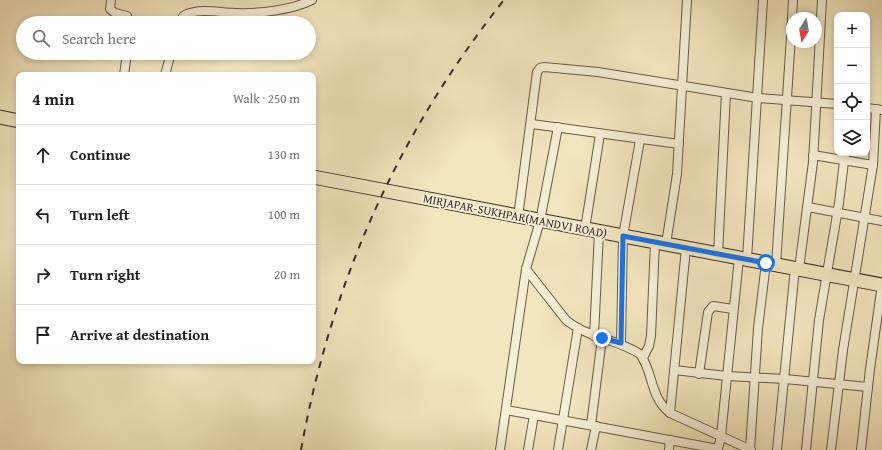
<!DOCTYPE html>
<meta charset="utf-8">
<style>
:root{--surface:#fff;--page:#f6f6f6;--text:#202124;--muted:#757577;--line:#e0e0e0}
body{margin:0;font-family:"Gentium Book Plus",serif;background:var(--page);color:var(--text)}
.controls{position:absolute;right:12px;top:12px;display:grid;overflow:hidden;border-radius:8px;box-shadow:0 2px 6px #0003}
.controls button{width:36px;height:36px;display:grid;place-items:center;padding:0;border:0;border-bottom:1px solid var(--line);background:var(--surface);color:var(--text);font:20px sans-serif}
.compass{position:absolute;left:786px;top:12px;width:36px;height:36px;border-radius:50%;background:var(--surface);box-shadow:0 2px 6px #0003;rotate:191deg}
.stop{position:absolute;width:12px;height:12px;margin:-9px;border:3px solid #1a73e8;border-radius:50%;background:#fff}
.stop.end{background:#1a73e8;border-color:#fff;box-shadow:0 1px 4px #0008}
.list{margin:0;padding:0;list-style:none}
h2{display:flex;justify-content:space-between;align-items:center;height:52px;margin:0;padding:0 16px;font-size:17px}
h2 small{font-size:13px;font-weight:400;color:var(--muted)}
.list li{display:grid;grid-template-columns:26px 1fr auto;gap:12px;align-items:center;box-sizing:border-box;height:60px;padding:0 16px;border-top:1px solid var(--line)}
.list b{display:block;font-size:15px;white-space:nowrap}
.list em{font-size:13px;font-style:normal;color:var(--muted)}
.icon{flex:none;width:22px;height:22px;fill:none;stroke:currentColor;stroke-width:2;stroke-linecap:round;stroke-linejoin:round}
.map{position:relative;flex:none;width:882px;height:450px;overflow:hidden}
.search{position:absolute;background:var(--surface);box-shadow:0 2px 6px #0003;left:16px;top:16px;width:300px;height:44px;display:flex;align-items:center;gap:10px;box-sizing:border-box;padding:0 14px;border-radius:22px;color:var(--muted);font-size:15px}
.panel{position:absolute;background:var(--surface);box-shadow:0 2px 6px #0003;left:16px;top:72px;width:300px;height:292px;border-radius:8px}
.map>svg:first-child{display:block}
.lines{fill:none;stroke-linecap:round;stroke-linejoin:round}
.street-casing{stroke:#665a4c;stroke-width:10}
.primary-casing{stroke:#372b26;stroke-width:15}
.street{stroke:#f7efd5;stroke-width:8}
.primary{stroke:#f2e6be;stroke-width:13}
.rail{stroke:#372b26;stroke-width:2;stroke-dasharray:7 7;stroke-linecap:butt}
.route{stroke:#1a73e8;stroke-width:5}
.labels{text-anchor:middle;stroke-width:4;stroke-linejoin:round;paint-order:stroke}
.street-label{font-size:12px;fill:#372b26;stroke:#f7efd5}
</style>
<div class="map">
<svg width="882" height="450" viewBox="0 0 882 450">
<rect width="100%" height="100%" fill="#f2e6be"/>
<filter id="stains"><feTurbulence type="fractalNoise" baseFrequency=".005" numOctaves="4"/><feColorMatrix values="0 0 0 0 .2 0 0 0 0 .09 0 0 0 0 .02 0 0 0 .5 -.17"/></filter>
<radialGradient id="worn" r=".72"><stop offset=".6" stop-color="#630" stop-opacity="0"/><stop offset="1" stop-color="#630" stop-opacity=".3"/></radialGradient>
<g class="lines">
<defs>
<g id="street">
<path d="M111 0 110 9 115 13 127 16 130 23"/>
<path d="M792 18 793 0"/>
<path d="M180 23C181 19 183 15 187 14 202 8 221 13 236 13 258 14 292 10 312 0"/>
<path d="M124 75 127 53"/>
<path d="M165 75 171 53"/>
<path d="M867 108 882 110"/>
<path d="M532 124 679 144"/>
<path d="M813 155 873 165"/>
<path d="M808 207 882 221"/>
<path d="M518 217 537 72 540 68 544 67 598 72 758 98 837 104"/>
<path d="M585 229 600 134"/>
<path d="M666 244 677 174 687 0"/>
<path d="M718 254 726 93"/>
<path d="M747 259 763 0"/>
<path d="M776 265 792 21"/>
<path d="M526 269 566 320C588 338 617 339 640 354 654 373 649 396 670 413L751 450"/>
<path d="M799 269 813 162 822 0"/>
<path d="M594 336 599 232"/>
<path d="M621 343 623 236 640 140"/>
<path d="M643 358 649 346 651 336 655 242"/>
<path d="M674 370 727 376 785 379 868 387"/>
<path d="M699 374 708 312 713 306 733 309"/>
<path d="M506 410 534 415"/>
<path d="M670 413 686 248"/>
<path d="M591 425 602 338"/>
<path d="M500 450 526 269 540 221 558 127"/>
<path d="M528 450 534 415 718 449 721 436 739 258"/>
<path d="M558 450 578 328"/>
<path d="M591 450 596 426"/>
<path d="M669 450 670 440"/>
<path d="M750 450 758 328 766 263"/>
<path d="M777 450 795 268"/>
<path d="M806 450 819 320 839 203 845 153"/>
<path d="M831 450 843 350 873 165 876 109"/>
<path d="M861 450 870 369 882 284"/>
</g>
<g id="primary">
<path d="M0 117 19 121"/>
<path d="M313 177 882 285"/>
</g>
</defs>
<use href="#street" class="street-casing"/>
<use href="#primary" class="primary-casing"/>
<use href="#street" class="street"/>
<use href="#primary" class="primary"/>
<path class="rail" d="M301 450C331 283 398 133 504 0"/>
</g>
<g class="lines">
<path class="route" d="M602 338 621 343 623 236 766 263"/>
</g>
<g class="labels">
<g class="street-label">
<text transform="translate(515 216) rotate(11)" y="4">MIRJAPAR-SUKHPAR(MANDVI ROAD)</text>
</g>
</g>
<rect width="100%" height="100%" filter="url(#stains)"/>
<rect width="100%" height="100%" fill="url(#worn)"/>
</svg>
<div class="controls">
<button>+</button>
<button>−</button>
<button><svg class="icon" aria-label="locate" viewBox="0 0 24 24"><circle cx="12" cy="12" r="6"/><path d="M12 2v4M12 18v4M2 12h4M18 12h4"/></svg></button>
<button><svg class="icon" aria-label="layers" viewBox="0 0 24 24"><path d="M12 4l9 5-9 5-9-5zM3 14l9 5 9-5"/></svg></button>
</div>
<svg class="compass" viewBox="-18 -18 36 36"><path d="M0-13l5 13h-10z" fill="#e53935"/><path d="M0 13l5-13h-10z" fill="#757577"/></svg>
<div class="stop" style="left:766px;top:263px"></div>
<div class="stop end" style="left:602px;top:338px"></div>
<div class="search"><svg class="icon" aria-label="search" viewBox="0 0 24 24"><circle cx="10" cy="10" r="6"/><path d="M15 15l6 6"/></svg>Search here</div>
<section class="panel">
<h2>4 min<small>Walk · 250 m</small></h2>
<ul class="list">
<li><svg class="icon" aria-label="ahead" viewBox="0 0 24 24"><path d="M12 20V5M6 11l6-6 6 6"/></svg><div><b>Continue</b></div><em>130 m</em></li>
<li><svg class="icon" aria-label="left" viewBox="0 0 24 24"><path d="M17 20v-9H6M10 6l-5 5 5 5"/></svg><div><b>Turn left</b></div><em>100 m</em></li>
<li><svg class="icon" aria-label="right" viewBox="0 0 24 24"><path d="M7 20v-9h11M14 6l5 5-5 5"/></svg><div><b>Turn right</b></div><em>20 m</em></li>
<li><svg class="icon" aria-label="arrive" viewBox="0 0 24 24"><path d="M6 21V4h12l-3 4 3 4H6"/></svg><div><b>Arrive at destination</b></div></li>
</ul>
</section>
</div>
